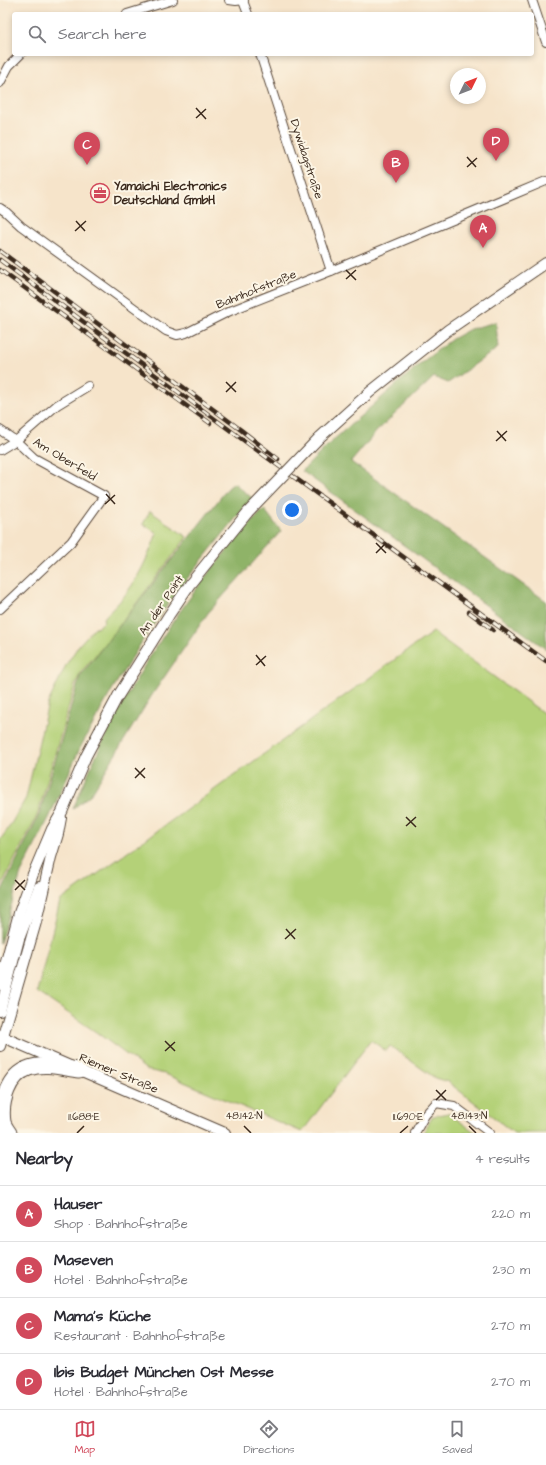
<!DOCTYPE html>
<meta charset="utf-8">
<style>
:root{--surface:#fff;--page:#f2f2f3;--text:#2b2b33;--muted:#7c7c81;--line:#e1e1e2;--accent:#d1495b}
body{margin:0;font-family:"Architects Daughter",sans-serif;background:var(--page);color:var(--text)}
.compass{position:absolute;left:450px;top:68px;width:36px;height:36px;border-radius:50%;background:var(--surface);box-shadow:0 2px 6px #0003;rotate:47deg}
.you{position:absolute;left:292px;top:510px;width:14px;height:14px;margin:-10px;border:3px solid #fff;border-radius:50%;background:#1a73e8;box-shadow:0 0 0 6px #1a73e833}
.badge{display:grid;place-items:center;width:26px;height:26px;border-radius:50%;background:var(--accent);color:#fff;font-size:13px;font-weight:700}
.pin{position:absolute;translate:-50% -33px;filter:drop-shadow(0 1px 2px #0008)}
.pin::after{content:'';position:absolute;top:21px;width:14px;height:12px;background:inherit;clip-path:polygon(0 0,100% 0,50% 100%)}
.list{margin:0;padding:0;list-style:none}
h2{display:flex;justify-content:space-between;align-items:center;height:52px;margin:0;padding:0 16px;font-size:17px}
h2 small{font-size:13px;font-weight:400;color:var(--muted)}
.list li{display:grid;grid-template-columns:26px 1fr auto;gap:12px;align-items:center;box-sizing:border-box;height:56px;padding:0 16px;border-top:1px solid var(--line)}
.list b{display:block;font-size:15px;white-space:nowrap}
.list p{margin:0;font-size:13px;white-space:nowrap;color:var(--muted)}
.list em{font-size:13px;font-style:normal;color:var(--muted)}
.icon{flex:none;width:22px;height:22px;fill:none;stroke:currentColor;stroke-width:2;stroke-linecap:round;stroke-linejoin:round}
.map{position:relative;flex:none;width:546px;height:1133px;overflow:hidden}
.search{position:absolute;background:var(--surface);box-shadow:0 2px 6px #0003;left:12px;right:12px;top:12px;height:44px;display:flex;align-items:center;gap:10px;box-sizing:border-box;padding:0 14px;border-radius:4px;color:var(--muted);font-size:15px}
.sheet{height:276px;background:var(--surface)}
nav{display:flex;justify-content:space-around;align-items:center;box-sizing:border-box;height:56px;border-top:1px solid var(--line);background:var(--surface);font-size:11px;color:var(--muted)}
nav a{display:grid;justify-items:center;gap:2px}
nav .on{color:var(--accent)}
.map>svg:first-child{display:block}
.green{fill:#b4d178;stroke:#787e4b}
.forest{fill:#8fb368;stroke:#656e43}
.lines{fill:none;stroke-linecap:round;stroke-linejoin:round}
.minor-casing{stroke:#574638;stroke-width:10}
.tertiary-casing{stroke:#574638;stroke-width:12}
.motorway-casing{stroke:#574638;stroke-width:17}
.minor{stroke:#fff;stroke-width:8}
.tertiary{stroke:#fff;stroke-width:10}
.motorway{stroke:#fff;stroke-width:15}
.rail-casing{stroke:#3b2a1e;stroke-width:4.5}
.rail{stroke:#fcf5e5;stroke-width:3;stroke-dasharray:9;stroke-linecap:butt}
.tertiary-bridge-casing{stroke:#574638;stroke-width:12;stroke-linecap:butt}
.tertiary-bridge{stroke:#fff;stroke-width:10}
.ticks{fill:none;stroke:#3b2a1e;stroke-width:1.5}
.labels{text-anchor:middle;stroke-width:4;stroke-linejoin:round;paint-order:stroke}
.street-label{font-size:12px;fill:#3b2a1e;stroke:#fcf5e5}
.poi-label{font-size:12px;font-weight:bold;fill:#3b2a1e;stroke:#fcf5e5;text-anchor:start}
.ticks-label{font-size:10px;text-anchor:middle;fill:#3b2a1e;stroke:#fcf5e5;stroke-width:4;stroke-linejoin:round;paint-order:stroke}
</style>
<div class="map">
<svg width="546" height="1133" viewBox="0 0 546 1133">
<rect width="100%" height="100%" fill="#fcf5e5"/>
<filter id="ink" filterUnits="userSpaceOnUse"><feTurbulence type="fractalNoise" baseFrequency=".025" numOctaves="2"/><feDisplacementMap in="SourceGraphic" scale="8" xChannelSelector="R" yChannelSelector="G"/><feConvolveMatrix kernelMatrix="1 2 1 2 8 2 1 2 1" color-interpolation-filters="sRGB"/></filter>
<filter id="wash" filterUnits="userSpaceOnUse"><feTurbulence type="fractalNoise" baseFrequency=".012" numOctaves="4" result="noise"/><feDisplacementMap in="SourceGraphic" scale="16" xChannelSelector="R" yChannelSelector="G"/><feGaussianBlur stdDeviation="0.9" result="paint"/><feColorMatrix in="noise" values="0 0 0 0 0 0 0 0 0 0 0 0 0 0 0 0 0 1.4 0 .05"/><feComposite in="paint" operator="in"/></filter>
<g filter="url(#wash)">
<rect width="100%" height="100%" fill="#f6e4ca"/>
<g class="green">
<path d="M150 511 187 537 106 643 81 672 75 685 37 816 0 888V840L8 829 26 798 48 703 66 665 79 645 95 627 97 628 104 622 103 619C108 613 115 607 120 601 137 582 148 557 157 533L143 524Z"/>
<path d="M433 632 546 715V1133H514L448 1082 435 1078 390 1046 386 1051 371 1040 302 1132 165 1074 147 1070 96 1032 37 992 60 901Z"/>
<path d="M448 1113 476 1133H423L433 1116Z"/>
</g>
<g class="forest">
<path d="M496 322 498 348 448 383 434 377 376 432 351 462 546 601V649L302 471 331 442 421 363 452 339 470 329Z"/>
<path d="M234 483 252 498 178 590 143 640 112 690 80 748 49 818 21 873 0 943V894L39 815 80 676 228 488Z"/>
<path d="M264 509 281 531 208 613 152 695 91 794 73 809C105 729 148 652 201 583 220 557 242 533 264 509Z"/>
</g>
</g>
<g filter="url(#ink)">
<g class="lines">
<defs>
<g id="minor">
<path d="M229 0 236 1 244 0"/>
<path d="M532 0 546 42"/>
<path d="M243 1 248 14"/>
<path d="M127 14 173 0"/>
<path d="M260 54 331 271"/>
<path d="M0 83 9 66 21 54"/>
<path d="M0 208 6 212 21 226 166 331 177 335 186 333 230 311 331 271 546 181"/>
<path d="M0 430 16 441 34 458 104 496 71 542 0 609"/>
<path d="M0 450 18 439 57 405 88 386"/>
<path d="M415 1133 425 1115 436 1103 454 1106 490 1133"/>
</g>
<g id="tertiary">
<path d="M319 438 370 392 448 330 546 263"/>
<path d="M0 984 19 913 33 874 52 829 62 812 86 756 118 696 169 615 190 584 248 512"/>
<path d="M0 1011 19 939 39 887"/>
<path d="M3 1037 225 1133"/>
<path d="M0 1046 36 922 51 857 58 834 61 818"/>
</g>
<path id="motorway" d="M9 1133C7 1130 4 1126 3 1122 0 1102 8 1075 29 1068 45 1062 63 1068 79 1070"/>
</defs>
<use href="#minor" class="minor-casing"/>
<use href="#tertiary" class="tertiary-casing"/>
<use href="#motorway" class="motorway-casing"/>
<use href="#minor" class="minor"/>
<use href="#tertiary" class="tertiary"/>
<use href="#motorway" class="motorway"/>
<defs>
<g id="rail">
<path d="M0 251 241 430 278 459"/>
<path d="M0 260 250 445 546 661"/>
<path d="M0 270 210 423"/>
<path d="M469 612 493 630"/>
</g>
</defs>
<use href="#rail" class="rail-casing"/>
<use href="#rail" class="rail"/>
<defs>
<path id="tertiary-bridge" d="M248 512 319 438"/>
</defs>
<use href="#tertiary-bridge" class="tertiary-bridge-casing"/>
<use href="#tertiary-bridge" class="tertiary-bridge"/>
</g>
</g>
<path class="ticks" d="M196 108 206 119M196 118 206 109M467 157 476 167M467 167 477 158M76 221 85 231M75 231 86 221M346 270 356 280M346 279 356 270M226 382 236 392M226 392 236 382M497 431 506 441M496 441 507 431M106 494 115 504M105 504 115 495M376 543 386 553M376 553 386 543M256 655 265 666M256 665 266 656M135 768 145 778M135 778 145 768M406 817 416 827M406 826 416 817M15 880 25 890M15 890 25 880M286 929 295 939M285 939 296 929M165 1041 175 1051M165 1051 175 1042M436 1090 446 1100M436 1100 446 1090M244 1126 251 1133M469 1126 476 1133M77 1133 84 1126M400 1133 408 1126"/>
<defs>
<symbol id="office-ring" viewBox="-11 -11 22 22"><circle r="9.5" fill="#fcf5e5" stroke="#d1495b" stroke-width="1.5"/><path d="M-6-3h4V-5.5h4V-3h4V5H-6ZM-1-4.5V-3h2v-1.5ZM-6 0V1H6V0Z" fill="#d1495b"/></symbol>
</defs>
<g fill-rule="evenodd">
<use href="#office-ring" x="89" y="182" width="22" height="22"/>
</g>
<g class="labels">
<g class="street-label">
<text transform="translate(307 159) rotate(72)" y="4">Dywidagstraße</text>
<text transform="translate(256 289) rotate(-22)" y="4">Bahnhofstraße</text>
<text transform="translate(65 459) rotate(31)" y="4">Am Oberfeld</text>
<text transform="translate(161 605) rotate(-56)" y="4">An der Point</text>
<text transform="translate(119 1073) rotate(23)" y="4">Riemer Straße</text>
</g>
<g class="poi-label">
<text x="114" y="190">Yamaichi Electronics<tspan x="114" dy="14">Deutschland GmbH</tspan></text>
</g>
</g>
<g class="ticks-label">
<text x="244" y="1119">48.142°N</text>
<text x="469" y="1119">48.143°N</text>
<text x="84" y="1120">11.688°E</text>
<text x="408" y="1120">11.690°E</text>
</g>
</svg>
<svg class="compass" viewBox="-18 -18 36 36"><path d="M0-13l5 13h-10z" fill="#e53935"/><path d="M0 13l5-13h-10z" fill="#7c7c81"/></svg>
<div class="you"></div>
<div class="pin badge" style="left:483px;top:248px">A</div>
<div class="pin badge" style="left:396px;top:183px">B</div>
<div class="pin badge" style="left:87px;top:165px">C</div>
<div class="pin badge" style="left:496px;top:161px">D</div>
<div class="search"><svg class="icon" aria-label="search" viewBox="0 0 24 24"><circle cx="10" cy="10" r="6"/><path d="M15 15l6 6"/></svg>Search here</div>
</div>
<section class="sheet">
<h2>Nearby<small>4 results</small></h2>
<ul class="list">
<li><span class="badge">A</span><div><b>Hauser</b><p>Shop · Bahnhofstraße</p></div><em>220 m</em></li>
<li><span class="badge">B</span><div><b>Maseven</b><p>Hotel · Bahnhofstraße</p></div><em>230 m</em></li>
<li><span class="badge">C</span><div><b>Mama's Küche</b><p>Restaurant · Bahnhofstraße</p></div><em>270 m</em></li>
<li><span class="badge">D</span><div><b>Ibis Budget München Ost Messe</b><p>Hotel · Bahnhofstraße</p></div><em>270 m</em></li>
</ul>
</section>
<nav>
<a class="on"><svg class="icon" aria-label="map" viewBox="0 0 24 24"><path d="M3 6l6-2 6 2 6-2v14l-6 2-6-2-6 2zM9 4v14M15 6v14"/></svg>Map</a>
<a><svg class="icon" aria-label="directions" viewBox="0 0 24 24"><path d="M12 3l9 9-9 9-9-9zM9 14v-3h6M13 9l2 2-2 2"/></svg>Directions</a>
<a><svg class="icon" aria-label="saved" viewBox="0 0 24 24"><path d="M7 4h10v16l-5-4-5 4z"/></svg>Saved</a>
</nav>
